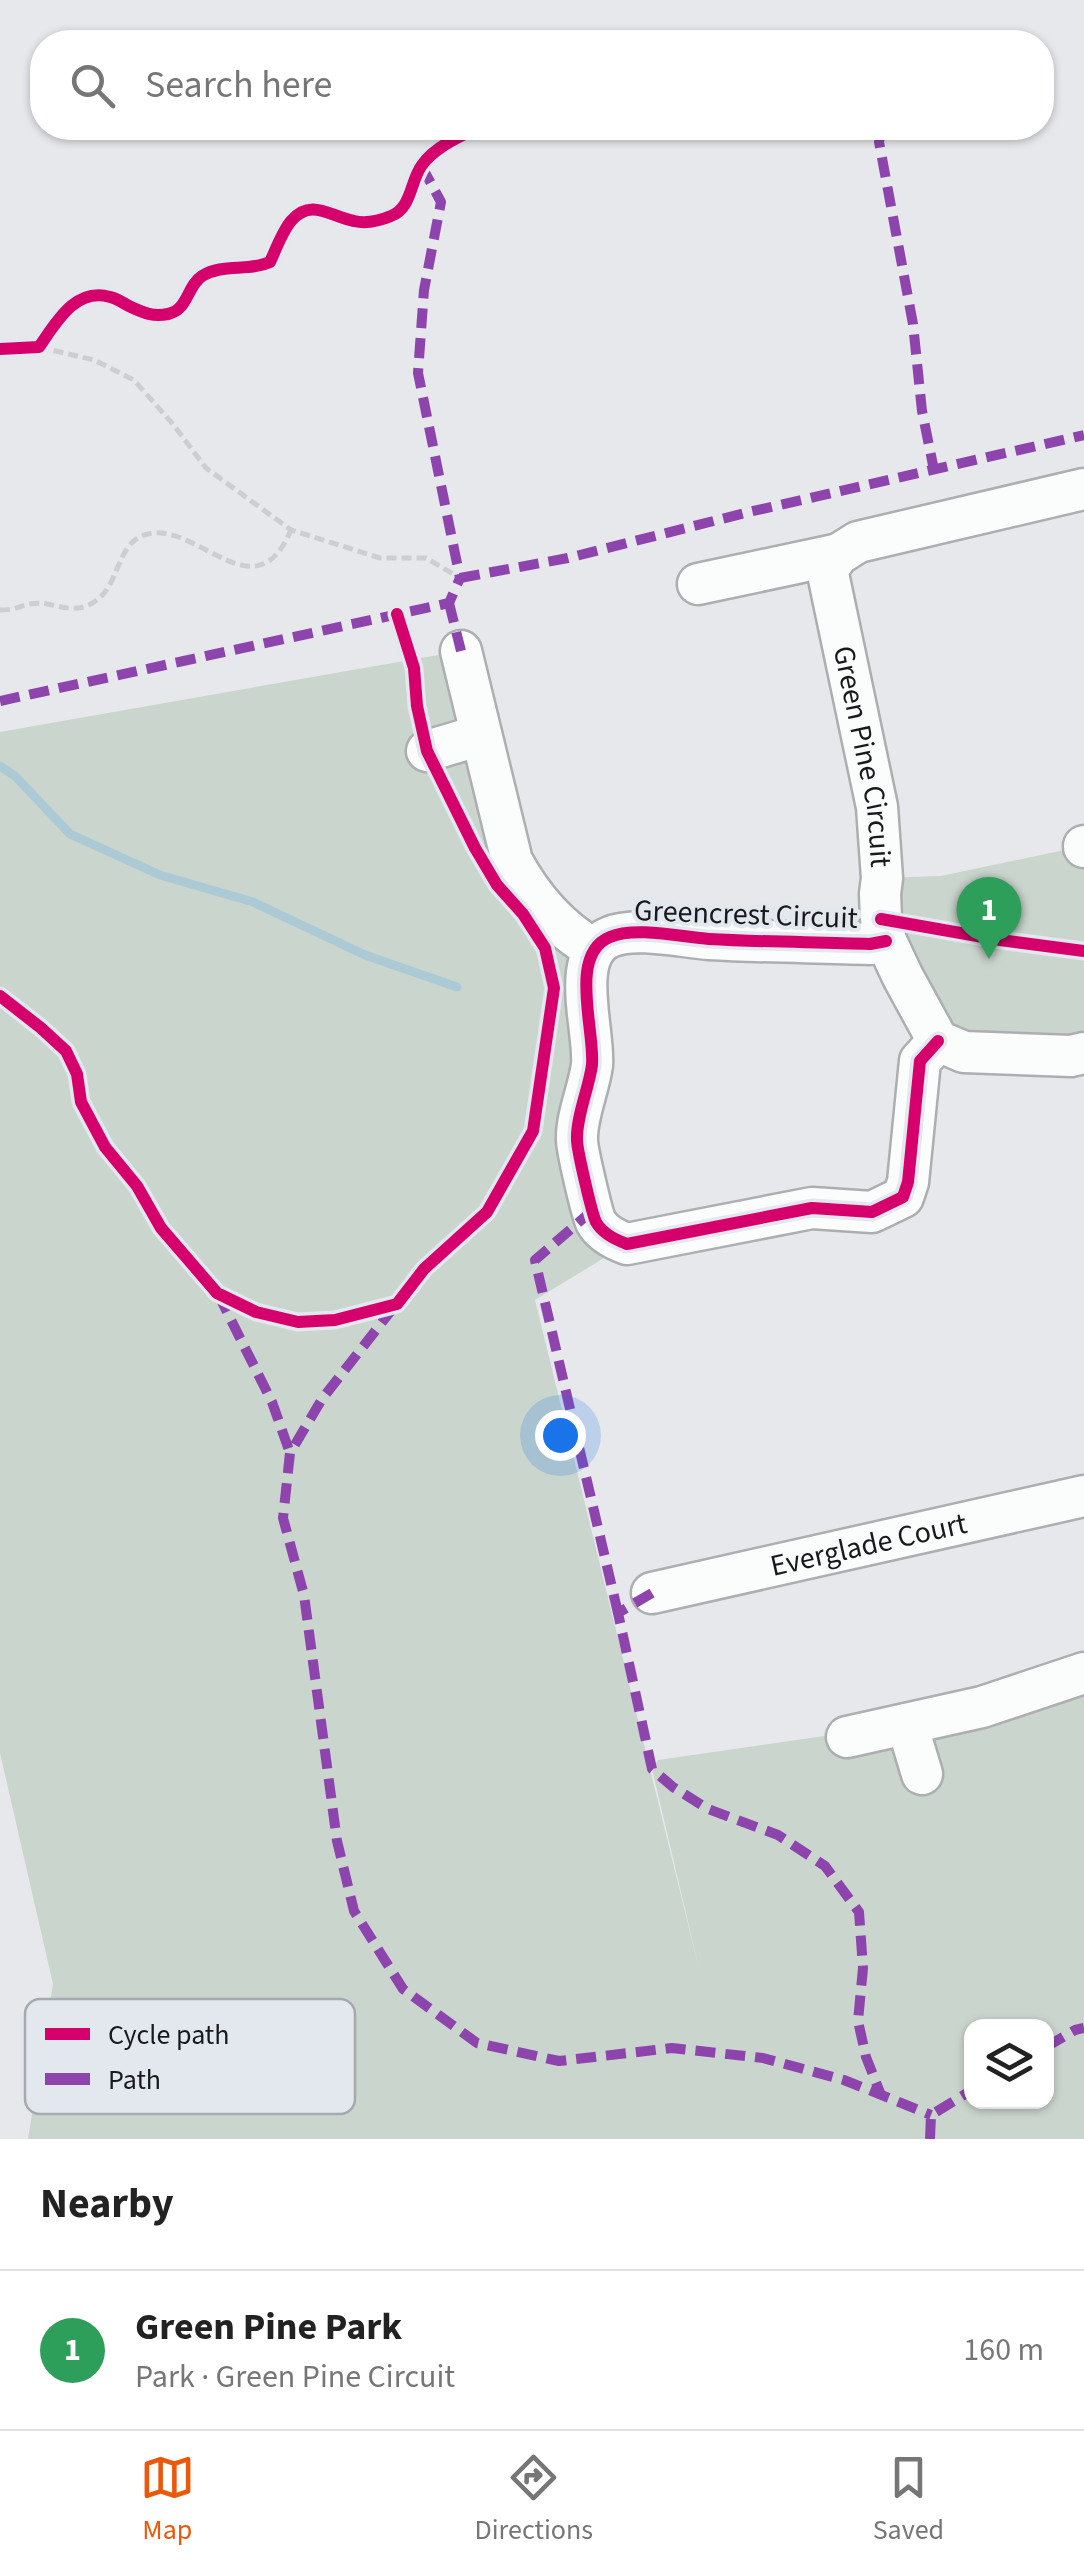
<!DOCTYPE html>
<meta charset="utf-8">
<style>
:root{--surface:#fff;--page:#f6f6f6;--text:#222;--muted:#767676;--line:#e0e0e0;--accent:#ea580c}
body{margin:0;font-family:"Source Sans 3",sans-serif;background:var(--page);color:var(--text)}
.controls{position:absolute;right:30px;bottom:30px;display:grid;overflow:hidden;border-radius:20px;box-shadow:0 2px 8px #0004}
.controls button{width:90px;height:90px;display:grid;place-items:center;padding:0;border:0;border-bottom:2px solid var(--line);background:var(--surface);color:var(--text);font:50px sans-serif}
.you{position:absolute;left:560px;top:1435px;width:35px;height:35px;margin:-25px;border:8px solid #fff;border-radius:50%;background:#1a73e8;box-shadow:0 0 0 15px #1a73e833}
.badge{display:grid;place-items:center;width:65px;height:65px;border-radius:50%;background:var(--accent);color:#fff;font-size:32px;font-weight:700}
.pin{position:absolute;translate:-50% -82px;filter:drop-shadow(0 2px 5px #0008)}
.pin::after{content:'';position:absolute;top:52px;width:35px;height:30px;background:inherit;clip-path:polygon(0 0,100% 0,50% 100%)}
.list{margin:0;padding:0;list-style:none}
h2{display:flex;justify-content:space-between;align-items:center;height:130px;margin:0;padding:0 40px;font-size:42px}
h2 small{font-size:32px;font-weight:400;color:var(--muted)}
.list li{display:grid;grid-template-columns:65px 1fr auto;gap:30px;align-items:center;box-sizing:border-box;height:160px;padding:0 40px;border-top:2px solid var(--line)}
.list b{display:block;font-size:38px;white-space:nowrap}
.list p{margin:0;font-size:32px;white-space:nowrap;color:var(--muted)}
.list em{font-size:32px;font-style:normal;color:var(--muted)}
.icon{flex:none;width:55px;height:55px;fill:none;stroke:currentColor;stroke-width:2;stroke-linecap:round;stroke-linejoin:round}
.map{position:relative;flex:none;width:1084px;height:2139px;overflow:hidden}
.search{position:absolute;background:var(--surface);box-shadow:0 2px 8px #0004;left:30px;right:30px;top:30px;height:110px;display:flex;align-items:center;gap:25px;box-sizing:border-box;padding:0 35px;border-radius:40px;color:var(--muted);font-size:38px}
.sheet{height:290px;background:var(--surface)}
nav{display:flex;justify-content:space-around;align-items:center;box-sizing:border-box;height:140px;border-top:2px solid var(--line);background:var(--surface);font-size:28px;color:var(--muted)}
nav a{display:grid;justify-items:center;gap:5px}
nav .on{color:var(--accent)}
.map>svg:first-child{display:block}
.green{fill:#cad5cd;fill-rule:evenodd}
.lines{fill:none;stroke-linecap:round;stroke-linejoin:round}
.stream{stroke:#accad5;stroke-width:9}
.minor-casing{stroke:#acaeb0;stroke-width:45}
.path{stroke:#ceced0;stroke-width:5;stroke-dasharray:10 5;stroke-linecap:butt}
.minor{stroke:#fbfcfc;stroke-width:40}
.quiet{stroke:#8e44ad;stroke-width:10;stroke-dasharray:20 10;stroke-linecap:butt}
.cycleway-casing{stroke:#e3e7ee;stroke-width:19}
.cycleway{stroke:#d6006c;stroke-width:12}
.labels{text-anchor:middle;stroke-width:8;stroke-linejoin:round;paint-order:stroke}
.street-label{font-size:30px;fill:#18191c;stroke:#e3e7ee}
.key{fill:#e3e7ee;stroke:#a6a9af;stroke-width:2.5}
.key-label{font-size:28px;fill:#18191c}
</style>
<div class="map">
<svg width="1084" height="2139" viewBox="0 0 1084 2139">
<rect width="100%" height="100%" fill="#e6e8eb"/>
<g class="green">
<path d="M461 651 512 861 589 961 576 1139 627 1244 535 1300 701 1977 652 1769 658 1760 907 1724 1084 1673V2139H28L53 1984 0 1753V732ZM972 2026H1046V2102H972Z"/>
<path d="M1084 846V1053L938 1041 882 878 941 876Z"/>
</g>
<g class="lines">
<path class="stream" d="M0 766 15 776 70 834 160 875 253 902 365 955 457 987"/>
<defs>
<g id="minor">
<path id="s1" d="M1084 489 858 542 839 554 827 569 877 807 882 878 880 894 881 919 886 941 903 977 938 1041 964 1052 1071 1056 1084 1053"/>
<path d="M698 584 839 554"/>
<path d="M461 651 512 861C532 898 557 928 594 949"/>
<path d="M427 751 481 735"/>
<path d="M1084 846V847"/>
<path d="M886 941 870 944C817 942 763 942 709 939 682 937 635 926 610 937 568 954 595 1030 592 1065 589 1088 576 1117 577 1140 577 1150 592 1214 596 1222 602 1233 616 1240 627 1244L812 1208 872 1212 903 1197 908 1182 920 1061 938 1041"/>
<path id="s2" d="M652 1593 1084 1496"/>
<path d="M907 1724 922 1774"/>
<path d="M847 1737 982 1707 1084 1673"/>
</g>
</defs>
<use href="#minor" class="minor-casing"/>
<g class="path">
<path d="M39 347 94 360 134 380 172 423 206 468 291 530 380 558H426L460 578"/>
<path d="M0 610C15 610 17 607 30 604 53 599 72 619 97 600 122 581 116 537 153 533 204 529 256 612 291 530"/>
</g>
<use href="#minor" class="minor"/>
<g class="quiet">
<path d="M882 128 879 142 913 324 922 411 934 470"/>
<path d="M421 165 441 202 424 290 418 373 460 578"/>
<path d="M460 578 568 558 749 512 1084 435"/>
<path d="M449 603 461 651"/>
<path d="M0 701 449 603 460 578"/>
<path d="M593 1210 535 1260 618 1613"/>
<path d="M218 1294 272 1402 290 1453"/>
<path d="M394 1307 322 1399 290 1453 283 1518 304 1595 337 1841 354 1911 403 1989 477 2043 559 2061 672 2048 763 2058 844 2080 931 2115"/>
<path d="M652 1593 618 1613 652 1769 673 1787 708 1809 778 1835 825 1866 859 1912 863 1968 858 2021 866 2057 881 2095"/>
<path d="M1046 2047 1075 2030 1084 2028"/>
<path d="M930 2139 931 2115 972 2090"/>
</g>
<defs>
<g id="cycleway">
<path d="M0 349 39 347C56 323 75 287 110 297 117 298 124 304 131 307 144 313 153 317 168 314 188 310 187 286 202 276 223 263 248 272 270 262 276 249 282 232 291 221 311 197 331 217 354 221 366 224 379 221 391 216 412 208 410 181 422 165 435 147 459 136 479 128"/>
<path d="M881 919 1000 940 1084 951"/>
<path d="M886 941 870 944C817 942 763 942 709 939 682 937 635 926 610 937 568 954 595 1030 592 1065 589 1088 576 1117 577 1140 577 1150 592 1214 596 1222 602 1233 616 1240 627 1244L812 1208 872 1212 903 1197 908 1182 920 1061 938 1041"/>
<path d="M0 996 41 1028 66 1051 77 1074 81 1102 105 1147 137 1186 161 1228 217 1293 256 1312 298 1322 335 1320 397 1304 424 1269 487 1212 533 1131 554 988 545 948 523 914 497 885 475 848 427 751 417 706 414 668 397 614"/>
</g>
</defs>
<use href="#cycleway" class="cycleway-casing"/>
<use href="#cycleway" class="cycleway"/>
</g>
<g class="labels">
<g class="street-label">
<text dy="10" stroke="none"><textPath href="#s1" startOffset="465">Green Pine Circuit</textPath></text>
<text transform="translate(746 914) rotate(2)" y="10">Greencrest Circuit</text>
<text dy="10" stroke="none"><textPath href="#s2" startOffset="222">Everglade Court</textPath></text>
</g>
</g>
<rect x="25" y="1999" width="330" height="115" rx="15" class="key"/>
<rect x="45" y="2028" width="45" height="12" fill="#d6006c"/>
<rect x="45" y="2073" width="45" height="12" fill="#8e44ad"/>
<g class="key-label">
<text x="108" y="2044">Cycle path</text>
<text x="108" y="2089">Path</text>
</g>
</svg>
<div class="controls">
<button><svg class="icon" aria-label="layers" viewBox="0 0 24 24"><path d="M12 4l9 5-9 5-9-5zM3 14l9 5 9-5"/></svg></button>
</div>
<div class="you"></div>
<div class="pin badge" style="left:989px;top:959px;background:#2e9e5b">1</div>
<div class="search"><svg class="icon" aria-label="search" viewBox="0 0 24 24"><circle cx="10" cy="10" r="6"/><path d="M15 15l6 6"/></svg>Search here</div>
</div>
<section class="sheet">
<h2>Nearby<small></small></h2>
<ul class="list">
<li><span class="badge" style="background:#2e9e5b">1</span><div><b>Green Pine Park</b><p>Park · Green Pine Circuit</p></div><em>160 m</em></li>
</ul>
</section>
<nav>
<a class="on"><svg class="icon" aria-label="map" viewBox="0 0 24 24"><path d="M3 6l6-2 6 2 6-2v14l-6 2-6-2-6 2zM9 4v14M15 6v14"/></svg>Map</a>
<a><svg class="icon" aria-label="directions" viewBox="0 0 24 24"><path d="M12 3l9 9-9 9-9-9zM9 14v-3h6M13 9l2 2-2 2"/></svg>Directions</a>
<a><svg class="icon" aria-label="saved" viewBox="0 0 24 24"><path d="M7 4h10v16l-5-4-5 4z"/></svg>Saved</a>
</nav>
